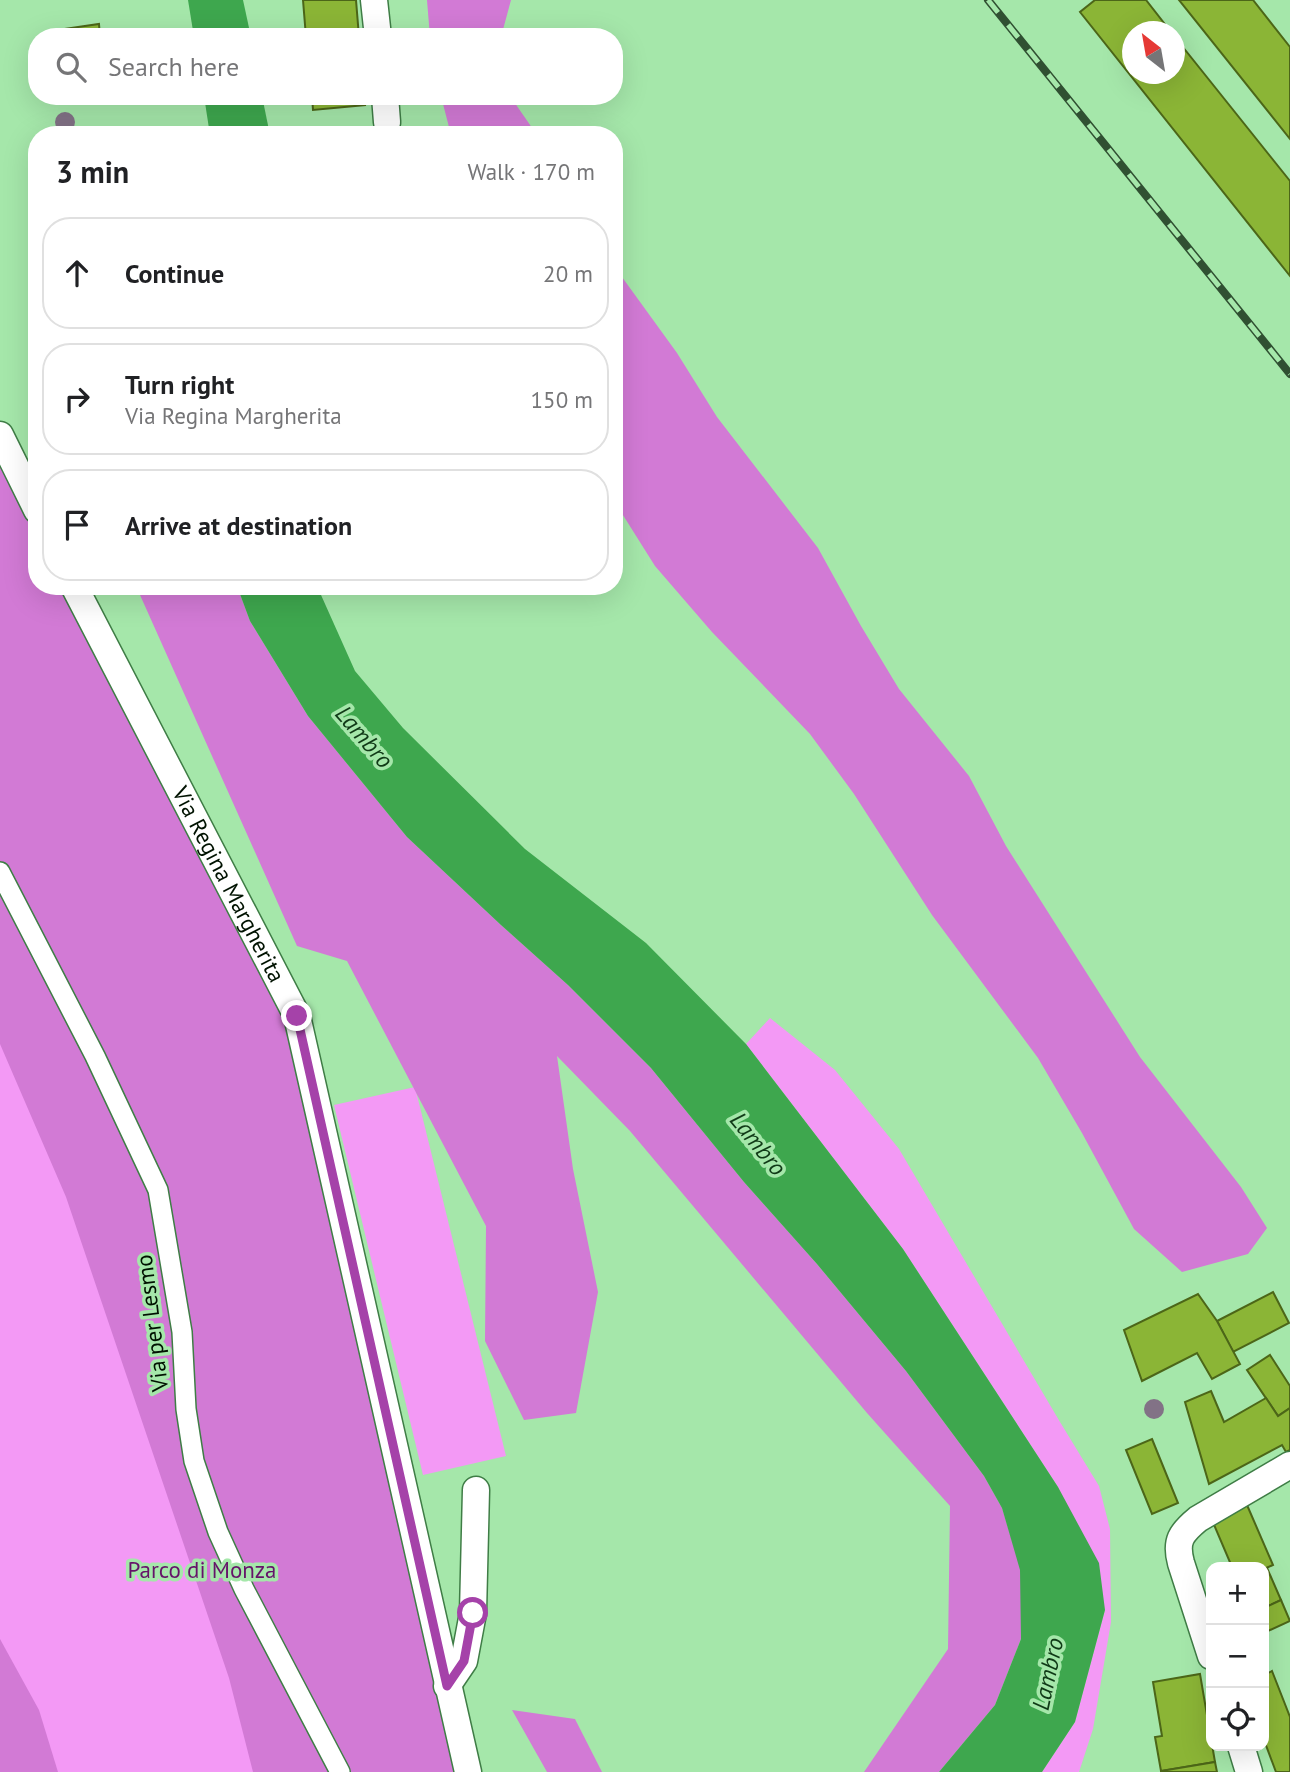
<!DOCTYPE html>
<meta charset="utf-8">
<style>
:root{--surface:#fff;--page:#f6f6f6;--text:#202124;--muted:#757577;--line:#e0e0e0}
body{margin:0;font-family:"PT Sans",sans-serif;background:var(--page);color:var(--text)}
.controls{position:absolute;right:21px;bottom:21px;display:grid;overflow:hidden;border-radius:14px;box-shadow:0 7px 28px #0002}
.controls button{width:63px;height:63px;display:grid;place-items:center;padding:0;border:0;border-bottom:2px solid var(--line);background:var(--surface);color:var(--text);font:35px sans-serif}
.compass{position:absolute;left:1122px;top:21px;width:63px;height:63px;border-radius:50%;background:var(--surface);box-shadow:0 7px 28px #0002;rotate:329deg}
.stop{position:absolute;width:21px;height:21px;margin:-16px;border:5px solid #a542a9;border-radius:50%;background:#fff}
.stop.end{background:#a542a9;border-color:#fff;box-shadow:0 2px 7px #0008}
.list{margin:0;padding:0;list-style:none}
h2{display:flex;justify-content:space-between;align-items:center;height:91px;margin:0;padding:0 28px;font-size:30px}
h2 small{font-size:23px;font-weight:400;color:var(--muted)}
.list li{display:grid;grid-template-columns:46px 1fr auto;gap:21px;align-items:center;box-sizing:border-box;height:112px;margin:0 14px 14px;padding:0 14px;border:2px solid var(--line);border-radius:28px}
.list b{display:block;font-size:26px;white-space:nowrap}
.list p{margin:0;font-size:23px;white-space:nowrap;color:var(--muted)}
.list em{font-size:23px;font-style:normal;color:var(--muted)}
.icon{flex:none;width:38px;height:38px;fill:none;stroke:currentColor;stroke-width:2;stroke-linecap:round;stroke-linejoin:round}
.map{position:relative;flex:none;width:1290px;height:1772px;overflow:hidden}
.search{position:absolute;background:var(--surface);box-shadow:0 7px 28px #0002;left:28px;top:28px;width:595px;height:77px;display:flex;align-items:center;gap:18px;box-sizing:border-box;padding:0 24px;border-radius:28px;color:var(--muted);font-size:26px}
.panel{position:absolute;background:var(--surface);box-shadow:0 7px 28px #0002;left:28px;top:126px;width:595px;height:469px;border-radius:28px}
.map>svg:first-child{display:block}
.green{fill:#f399f5}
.forest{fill:#d27ad5}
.water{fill:#3ea74e}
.building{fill:#8bb536;stroke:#4c6618;stroke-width:2}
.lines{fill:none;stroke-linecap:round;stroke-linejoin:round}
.pedestrian-casing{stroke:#3f7d46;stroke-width:22}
.minor-casing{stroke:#3f7d46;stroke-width:29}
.pedestrian{stroke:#fff;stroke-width:19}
.minor{stroke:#fff;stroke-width:26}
.rail-casing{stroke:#305032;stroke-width:8}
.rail{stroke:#a5e7aa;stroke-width:5;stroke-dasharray:16;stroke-linecap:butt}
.tree{fill:#827286}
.route{stroke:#a542a9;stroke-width:9}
.labels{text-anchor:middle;stroke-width:7;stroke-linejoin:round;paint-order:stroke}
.street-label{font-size:23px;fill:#001201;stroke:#a5e7aa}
.park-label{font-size:23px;fill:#651369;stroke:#a5e7aa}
.water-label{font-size:24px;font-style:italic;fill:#103a17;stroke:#a5e7aa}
</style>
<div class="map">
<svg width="1290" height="1772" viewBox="0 0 1290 1772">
<rect width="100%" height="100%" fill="#a5e7aa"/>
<g class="green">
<path d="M0 462 37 536V586L285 1021 454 1772H0Z"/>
<path d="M770 1018 835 1070 899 1149 1060 1422 1099 1486 1110 1529 1111 1622 1093 1729 1079 1772H1042L1075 1722 1105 1610 1058 1487 903 1249 746 1044Z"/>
<path d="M415 1087 506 1456 423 1475 334 1105Z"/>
</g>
<g class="forest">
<path d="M427 0H511L501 37H430Z"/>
<path d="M441 96H510L537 135H451Z"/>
<path d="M614 266 677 353 717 417 818 548 861 626 899 689 969 776 1006 846 1140 1057 1241 1187 1267 1228 1248 1254 1182 1272 1134 1229 1082 1133 1038 1058 932 915 854 794 810 734 712 632 655 566 616 504 614 500Z"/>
<path d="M0 462 37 536V586H62L285 1021 454 1772H253L229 1678 66 1197 0 1044Z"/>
<path d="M136 586H237L250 621 308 716 407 837 501 925 568 985 651 1068 744 1182 817 1264 906 1371 984 1476 1002 1508 1021 1570V1639L995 1705 939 1772H864L948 1649 950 1506 867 1413 630 1131 557 1056 573 1169 598 1292 576 1413 524 1420 485 1341 486 1226 347 961 297 946Z"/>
<path d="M0 1639 39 1710 58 1772H0Z"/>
<path d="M512 1710 575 1719 602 1772H547Z"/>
</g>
<g class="water">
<path d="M188 0H243L251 37H194Z"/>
<path d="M204 96H262L270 135H210Z"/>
<path d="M237 586H317L355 671 403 728 525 849 646 943 746 1044 903 1249 1058 1487 1099 1563 1105 1610 1075 1722 1042 1772H939L995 1705 1021 1639 1020 1570 1002 1508 984 1476 906 1371 817 1264 744 1182 651 1068 568 985 501 925 407 837 308 716 250 621Z"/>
</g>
<g class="building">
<path d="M303 0H356L359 37H306Z"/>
<path d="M1095 0H1146L1171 32H1132V74H1174V36L1290 181V276L1080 12Z"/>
<path d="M1179 0H1253L1290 47V139Z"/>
<path d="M99 24 100 37H58L57 30Z"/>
<path d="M312 96H364L365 105 313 110Z"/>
<path d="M1273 1292 1289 1323 1233 1352 1217 1321Z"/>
<path d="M1198 1294 1217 1321 1240 1364 1212 1379 1197 1353 1142 1381 1124 1330Z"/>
<path d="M1270 1355 1290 1386V1408L1278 1416 1247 1370Z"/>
<path d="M1211 1391 1224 1422 1266 1398 1278 1416 1290 1408V1450L1286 1452 1282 1445 1209 1484 1185 1402Z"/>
<path d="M1152 1439 1178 1503 1152 1514 1126 1450Z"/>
<path d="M1247 1505 1273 1565 1264 1569V1567H1232L1212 1520Z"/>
<path d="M1267 1568 1281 1600 1264 1608V1569Z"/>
<path d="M1281 1600 1290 1621 1268 1631 1264 1622V1608Z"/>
<path d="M1272 1671 1290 1717V1772H1276L1264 1740V1675Z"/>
<path d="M1200 1674 1215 1762 1161 1771 1155 1737 1162 1736 1153 1682Z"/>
<path d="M1215 1762 1217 1772H1161V1771Z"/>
</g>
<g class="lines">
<defs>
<path id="pedestrian" d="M0 872 95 1056 158 1190 182 1332 186 1409 194 1461 218 1532 244 1589 340 1772"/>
<g id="minor">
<path d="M374 0 378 37"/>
<path d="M385 96 387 122"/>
<path d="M0 435 37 510"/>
<path id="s1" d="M74 586 297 1016 468 1772"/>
<path d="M1211 1656 1181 1563C1175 1541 1181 1533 1198 1519L1290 1465"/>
<path d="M447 1686 464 1661 473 1613 476 1490"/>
<path d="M1241 1746 1249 1772"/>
</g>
</defs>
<use href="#pedestrian" class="pedestrian-casing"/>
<use href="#minor" class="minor-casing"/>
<use href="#pedestrian" class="pedestrian"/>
<use href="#minor" class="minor"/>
<defs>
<path id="rail" d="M988 0 1290 374"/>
</defs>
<use href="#rail" class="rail-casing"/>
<use href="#rail" class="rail"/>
</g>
<g class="tree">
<circle cx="65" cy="122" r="10"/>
<circle cx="1154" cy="1409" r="10"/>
</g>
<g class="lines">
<path class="route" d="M297 1016 447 1686 464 1661 473 1613"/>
</g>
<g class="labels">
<g class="street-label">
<text dy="8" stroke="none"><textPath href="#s1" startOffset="336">Via Regina Margherita</textPath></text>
<text transform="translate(152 1323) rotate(-97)" y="8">Via per Lesmo</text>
</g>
<g class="park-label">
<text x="202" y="1578">Parco di Monza</text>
</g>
<g class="water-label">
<text transform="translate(364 737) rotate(49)" y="8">Lambro</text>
<text transform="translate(758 1144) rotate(51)" y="8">Lambro</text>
<text transform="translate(1048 1674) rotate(-78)" y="8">Lambro</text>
</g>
</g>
</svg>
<div class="controls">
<button>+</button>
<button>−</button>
<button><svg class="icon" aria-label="locate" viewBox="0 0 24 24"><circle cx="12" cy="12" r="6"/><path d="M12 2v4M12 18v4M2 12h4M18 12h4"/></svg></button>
</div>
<svg class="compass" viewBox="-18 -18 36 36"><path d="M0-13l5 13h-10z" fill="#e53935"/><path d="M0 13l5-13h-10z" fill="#757577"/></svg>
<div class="stop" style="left:473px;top:1613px"></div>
<div class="stop end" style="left:297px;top:1016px"></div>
<div class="search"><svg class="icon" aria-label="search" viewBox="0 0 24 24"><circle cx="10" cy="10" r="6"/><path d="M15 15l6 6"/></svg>Search here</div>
<section class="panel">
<h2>3 min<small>Walk · 170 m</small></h2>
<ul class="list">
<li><svg class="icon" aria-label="ahead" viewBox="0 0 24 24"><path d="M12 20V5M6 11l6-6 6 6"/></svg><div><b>Continue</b></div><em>20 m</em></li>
<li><svg class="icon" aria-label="right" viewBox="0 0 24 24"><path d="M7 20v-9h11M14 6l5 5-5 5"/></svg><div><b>Turn right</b><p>Via Regina Margherita</p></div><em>150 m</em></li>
<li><svg class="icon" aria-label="arrive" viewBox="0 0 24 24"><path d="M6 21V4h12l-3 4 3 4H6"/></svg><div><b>Arrive at destination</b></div></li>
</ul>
</section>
</div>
